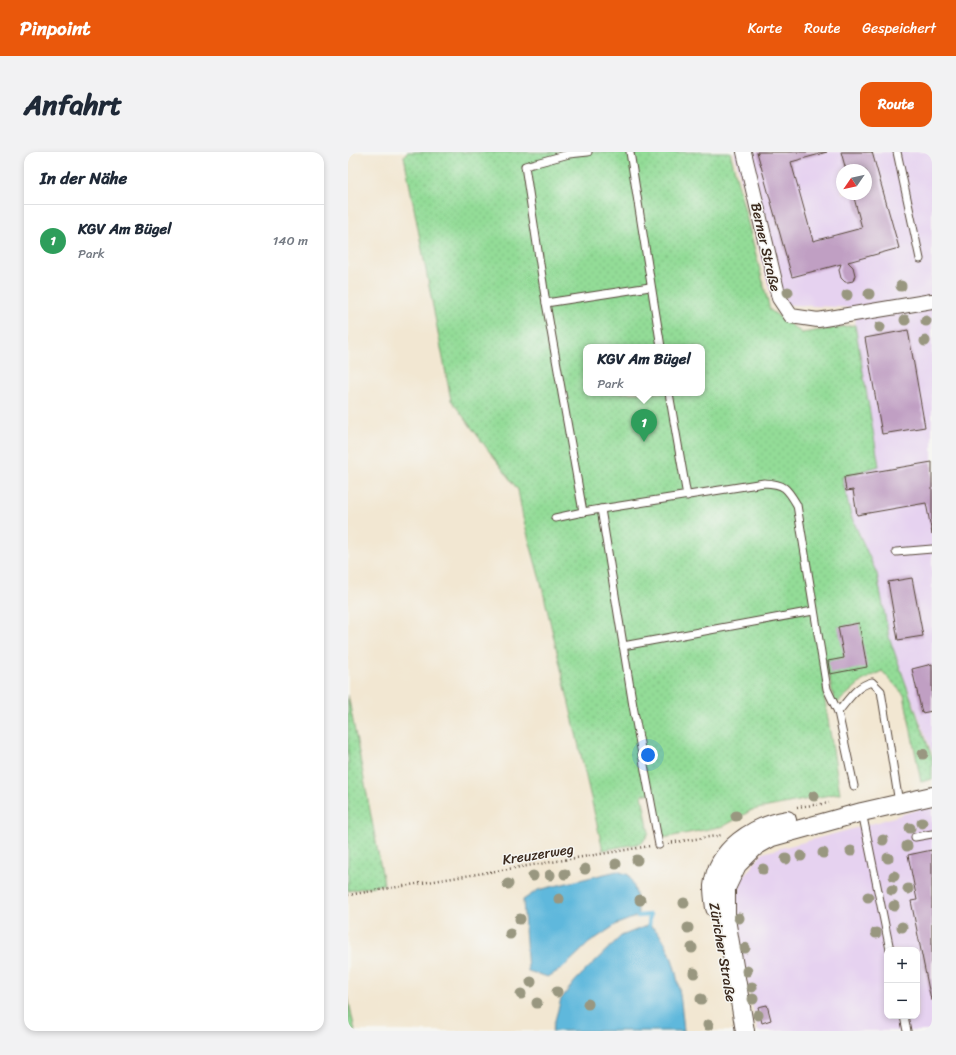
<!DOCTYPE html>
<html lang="de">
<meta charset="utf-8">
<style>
:root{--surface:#fff;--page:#f2f2f3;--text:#1f2937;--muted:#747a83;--line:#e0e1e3;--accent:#ea580c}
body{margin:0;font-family:Sriracha,sans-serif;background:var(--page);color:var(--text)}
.controls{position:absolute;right:12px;bottom:12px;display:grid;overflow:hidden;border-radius:8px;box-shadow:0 2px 6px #0003}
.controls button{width:36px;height:36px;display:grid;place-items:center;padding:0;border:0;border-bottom:1px solid var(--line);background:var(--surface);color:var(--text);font:20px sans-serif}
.compass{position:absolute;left:488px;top:12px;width:36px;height:36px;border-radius:50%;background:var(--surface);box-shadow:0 2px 6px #0003;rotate:236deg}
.you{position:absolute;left:300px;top:603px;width:14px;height:14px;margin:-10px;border:3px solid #fff;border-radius:50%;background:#1a73e8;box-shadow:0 0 0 6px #1a73e833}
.badge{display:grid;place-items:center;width:26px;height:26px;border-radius:50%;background:var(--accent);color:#fff;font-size:13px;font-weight:700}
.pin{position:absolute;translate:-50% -33px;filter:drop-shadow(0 1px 2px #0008)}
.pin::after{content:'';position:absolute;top:21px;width:14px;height:12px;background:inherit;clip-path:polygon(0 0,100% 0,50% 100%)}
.popup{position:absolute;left:235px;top:192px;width:122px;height:52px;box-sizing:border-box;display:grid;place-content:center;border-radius:8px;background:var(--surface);filter:drop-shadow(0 1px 3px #0005);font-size:13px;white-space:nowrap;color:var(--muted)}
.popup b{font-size:15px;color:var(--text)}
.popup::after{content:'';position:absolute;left:50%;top:100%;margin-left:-8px;border:8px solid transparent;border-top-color:var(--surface)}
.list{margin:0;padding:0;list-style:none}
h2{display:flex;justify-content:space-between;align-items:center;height:52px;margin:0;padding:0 16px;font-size:17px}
h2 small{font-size:13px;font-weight:400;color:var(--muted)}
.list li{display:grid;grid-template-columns:26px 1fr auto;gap:12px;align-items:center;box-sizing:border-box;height:72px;padding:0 16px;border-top:1px solid var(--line)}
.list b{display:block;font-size:15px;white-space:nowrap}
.list p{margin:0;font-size:13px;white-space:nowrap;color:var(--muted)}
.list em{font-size:13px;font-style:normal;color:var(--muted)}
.map{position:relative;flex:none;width:584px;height:879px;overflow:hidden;border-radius:12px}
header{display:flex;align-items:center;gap:24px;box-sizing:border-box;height:56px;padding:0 20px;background:var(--accent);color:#fff}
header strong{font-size:19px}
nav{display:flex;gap:22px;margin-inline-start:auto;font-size:14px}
.intro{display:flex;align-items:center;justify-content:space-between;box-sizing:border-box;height:96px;padding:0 24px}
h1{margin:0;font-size:28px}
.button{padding:10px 18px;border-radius:12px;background:var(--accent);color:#fff;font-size:14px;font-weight:700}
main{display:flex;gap:24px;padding:0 24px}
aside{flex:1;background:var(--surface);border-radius:12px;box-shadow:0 2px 6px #0003}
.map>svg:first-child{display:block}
.built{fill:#e6d2f0;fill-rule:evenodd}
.grass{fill:url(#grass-dots);stroke:#67835a;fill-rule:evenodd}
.water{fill:#5eb8dc;stroke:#4c717d}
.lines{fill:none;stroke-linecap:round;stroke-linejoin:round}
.stream{stroke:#5eb8dc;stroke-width:4.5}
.building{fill:#c09fc3}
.service-casing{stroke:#564639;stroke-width:9}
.minor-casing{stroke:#564639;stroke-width:16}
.tertiary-casing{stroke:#564639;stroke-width:20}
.path{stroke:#564639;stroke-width:2.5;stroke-dasharray:1 3;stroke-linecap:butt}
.service{stroke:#fff;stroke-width:7}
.minor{stroke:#fff;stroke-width:14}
.tertiary{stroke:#fff;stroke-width:18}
.tree{fill:#999780}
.labels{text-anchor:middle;stroke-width:3;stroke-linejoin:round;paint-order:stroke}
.street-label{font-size:14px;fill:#3b2a1e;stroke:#f6f6f2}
</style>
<header>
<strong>Pinpoint</strong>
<nav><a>Karte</a><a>Route</a><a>Gespeichert</a></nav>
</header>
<div class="intro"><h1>Anfahrt</h1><a class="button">Route</a></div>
<main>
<aside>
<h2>In der Nähe<small></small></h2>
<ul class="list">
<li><span class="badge" style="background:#2e9e5b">1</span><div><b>KGV Am Bügel</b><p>Park</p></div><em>140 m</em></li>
</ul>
</aside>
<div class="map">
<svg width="584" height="879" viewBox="0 0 584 879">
<defs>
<pattern id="grass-dots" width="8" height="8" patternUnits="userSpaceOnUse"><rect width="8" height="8" fill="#93dc97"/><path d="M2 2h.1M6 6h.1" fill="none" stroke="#80bd82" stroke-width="1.8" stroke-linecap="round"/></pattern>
</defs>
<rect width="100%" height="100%" fill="#f6f6f2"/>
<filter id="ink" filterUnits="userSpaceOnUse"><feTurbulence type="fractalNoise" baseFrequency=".025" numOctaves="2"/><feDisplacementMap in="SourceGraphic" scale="8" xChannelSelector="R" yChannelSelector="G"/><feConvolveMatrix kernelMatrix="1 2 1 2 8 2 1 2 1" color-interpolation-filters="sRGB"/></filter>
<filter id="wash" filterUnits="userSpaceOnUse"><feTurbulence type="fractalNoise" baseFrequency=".012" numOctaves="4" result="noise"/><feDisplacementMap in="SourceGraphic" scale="16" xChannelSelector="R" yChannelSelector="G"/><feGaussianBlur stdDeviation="0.9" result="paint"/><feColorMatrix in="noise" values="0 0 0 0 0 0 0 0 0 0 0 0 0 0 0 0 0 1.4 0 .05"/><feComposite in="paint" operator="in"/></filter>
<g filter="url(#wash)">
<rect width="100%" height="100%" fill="#f2e7d2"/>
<g class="built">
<path d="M386 0H584V601L541 485 529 422 503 364 494 325 531 313 507 173 509 156 425 152ZM494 18H518V42H494Z"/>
<path d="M584 653V879H410L390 790 385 757 395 725 415 701 530 670ZM539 798H569V864H539Z"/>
</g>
<g class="grass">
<path d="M59 0H382L422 158 454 181 507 173 531 314 494 325 503 364 529 422 541 485 584 605V627L573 630 556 543 534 519 514 529 487 553 481 524 477 525 476 543 492 641 404 658 376 674 315 686 303 641 294 643 301 681 294 691 255 698 194 435 175 366 170 338 103 248 56 4ZM238 195H354V241H238Z"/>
<path d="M0 543 36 732 0 739Z"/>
<path d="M0 845 7 879H0Z"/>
</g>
<g class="water">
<path d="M269 719 281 723C288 737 290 748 290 764L269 772 241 791 216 815 200 825 180 819 175 748 190 738Z"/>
<path d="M301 773C329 789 333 849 336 879H204L213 847 228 828 273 784Z"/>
</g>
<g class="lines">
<path class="stream" d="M290 764 302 763 301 773"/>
</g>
<g id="blocks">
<g class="building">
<path d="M409 0H479L443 10 465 89 514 76 505 42H518V18H498L493 0H524L551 96 500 110 505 115 507 123 505 129 500 130H497L493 126 491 118 493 112 444 125Z"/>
<path d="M560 178 577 275 534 282 517 186Z"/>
<path d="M584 310V382L578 351 509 363 505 338 498 339 496 325Z"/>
<path d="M564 426 575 484 550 488 540 430Z"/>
<path d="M511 471 519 515 482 522 480 509 496 506 490 475Z"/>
<path d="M584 512V559L574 561 564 517Z"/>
<path d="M584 698V848H583L563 749 569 748 560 703Z"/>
<path d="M419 853 423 868 414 871 410 855Z"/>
</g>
</g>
</g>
<g filter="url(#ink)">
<use href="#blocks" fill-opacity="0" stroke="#564639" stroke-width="1"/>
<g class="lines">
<defs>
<g id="service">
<path d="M240 0 221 2 177 14 198 151 235 360 253 357 285 554 311 693"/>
<path d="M282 0 313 195"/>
<path d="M549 0 572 107"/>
<path d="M198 151 302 135"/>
<path d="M321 241 339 344"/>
<path d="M253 357 416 331C437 332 439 336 449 353L479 537 490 560 506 634"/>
<path d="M207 366 235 360"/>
<path d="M548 400 584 397"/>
<path d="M275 494 465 459"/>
<path d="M490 560C501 547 508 534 524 530L533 539 551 651"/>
<path d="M514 660 542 798"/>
<path d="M567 685 584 682"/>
<path d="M556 864 559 879"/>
</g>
<path id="minor" d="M396 0 431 146 443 164 470 168 584 149"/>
<g id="tertiary">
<path d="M367 756C366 749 365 741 365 734 369 697 406 674 439 668"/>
<path d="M397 879 378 767V736L389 713 408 694 424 685 514 660 584 644"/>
</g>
</defs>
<use href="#service" class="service-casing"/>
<use href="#minor" class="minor-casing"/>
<use href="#tertiary" class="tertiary-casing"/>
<g class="path">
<path d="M449 655 481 651"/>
<path d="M320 691 375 683"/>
<path d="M0 743 302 694"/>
</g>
<use href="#service" class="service"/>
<use href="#minor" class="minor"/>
<use href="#tertiary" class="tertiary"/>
</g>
<g class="tree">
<circle cx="553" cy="134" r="5.5"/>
<circle cx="440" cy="140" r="5.5"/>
<circle cx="521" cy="142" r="5.5"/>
<circle cx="499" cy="143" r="5.5"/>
<circle cx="557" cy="168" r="5.5"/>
<circle cx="578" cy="169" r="5.5"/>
<circle cx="532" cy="175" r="5.5"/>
<circle cx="577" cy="189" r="5.5"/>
<circle cx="575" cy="602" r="5.5"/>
<circle cx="466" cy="644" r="5.5"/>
<circle cx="388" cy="664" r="5.5"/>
<circle cx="574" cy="671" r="5.5"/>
<circle cx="562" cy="676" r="5.5"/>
<circle cx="535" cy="688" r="5.5"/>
<circle cx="559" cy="694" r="5.5"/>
<circle cx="503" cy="699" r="5.5"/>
<circle cx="475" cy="701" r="5.5"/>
<circle cx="453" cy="704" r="5.5"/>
<circle cx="540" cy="706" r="5.5"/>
<circle cx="438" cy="707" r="5.5"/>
<circle cx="289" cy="708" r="5.5"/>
<circle cx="268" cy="712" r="5.5"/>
<circle cx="237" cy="717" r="5.5"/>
<circle cx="415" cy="717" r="5.5"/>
<circle cx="217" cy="722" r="5.5"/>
<circle cx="202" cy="723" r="5.5"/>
<circle cx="185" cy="724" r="5.5"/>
<circle cx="546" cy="724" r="5.5"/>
<circle cx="160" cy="732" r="5.5"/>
<circle cx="560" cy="737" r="5.5"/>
<circle cx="544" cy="738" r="5.5"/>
<circle cx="520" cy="745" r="5.5"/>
<circle cx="211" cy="747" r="5.5"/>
<circle cx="292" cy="748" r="5.5"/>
<circle cx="336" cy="751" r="5.5"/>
<circle cx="546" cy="754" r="5.5"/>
<circle cx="391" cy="766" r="5.5"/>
<circle cx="172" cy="767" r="5.5"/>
<circle cx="554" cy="775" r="5.5"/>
<circle cx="340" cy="776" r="5.5"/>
<circle cx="528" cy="781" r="5.5"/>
<circle cx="162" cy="782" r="5.5"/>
<circle cx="344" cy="796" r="5.5"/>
<circle cx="397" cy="796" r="5.5"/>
<circle cx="399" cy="819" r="5.5"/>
<circle cx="346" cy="821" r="5.5"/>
<circle cx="183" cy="830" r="5.5"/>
<circle cx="404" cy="835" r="5.5"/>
<circle cx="209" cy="840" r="5.5"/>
<circle cx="173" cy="842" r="5.5"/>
<circle cx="353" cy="847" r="5.5"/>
<circle cx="405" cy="847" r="5.5"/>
<circle cx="189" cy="851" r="5.5"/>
<circle cx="240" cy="852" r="5.5"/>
<circle cx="410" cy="863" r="5.5"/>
<circle cx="360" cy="873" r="5.5"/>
</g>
</g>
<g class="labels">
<g class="street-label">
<text transform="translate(418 95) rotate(77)" y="5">Berner Straße</text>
<text transform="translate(190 702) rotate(-9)" y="5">Kreuzerweg</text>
<text transform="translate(375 800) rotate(80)" y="5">Züricher Straße</text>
</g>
</g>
</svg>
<div class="controls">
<button>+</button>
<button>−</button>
</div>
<svg class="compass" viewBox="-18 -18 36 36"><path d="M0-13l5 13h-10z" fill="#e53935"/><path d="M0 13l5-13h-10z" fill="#747a83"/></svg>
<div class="you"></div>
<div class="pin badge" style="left:296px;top:290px;background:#2e9e5b">1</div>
<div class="popup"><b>KGV Am Bügel</b>Park</div>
</div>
</main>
